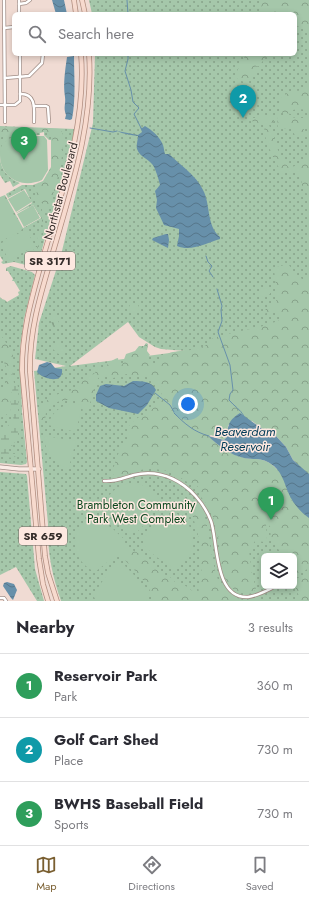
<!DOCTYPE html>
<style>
:root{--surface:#fff;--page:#f7f7f7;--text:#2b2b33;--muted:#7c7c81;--line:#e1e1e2;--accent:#7a5f31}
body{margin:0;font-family:Jost,sans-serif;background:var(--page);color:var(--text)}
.controls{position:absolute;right:12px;bottom:12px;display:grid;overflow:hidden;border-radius:6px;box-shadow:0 2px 6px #0003}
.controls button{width:36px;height:36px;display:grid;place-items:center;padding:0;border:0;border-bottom:1px solid var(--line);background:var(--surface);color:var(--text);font:20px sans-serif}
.you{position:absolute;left:188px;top:404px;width:14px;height:14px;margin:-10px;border:3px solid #fff;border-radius:50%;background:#1a73e8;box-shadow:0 0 0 6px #1a73e833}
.badge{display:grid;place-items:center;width:26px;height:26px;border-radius:50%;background:var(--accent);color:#fff;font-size:13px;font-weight:700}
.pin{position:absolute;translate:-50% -33px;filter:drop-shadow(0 1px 2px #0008)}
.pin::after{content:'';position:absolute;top:21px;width:14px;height:12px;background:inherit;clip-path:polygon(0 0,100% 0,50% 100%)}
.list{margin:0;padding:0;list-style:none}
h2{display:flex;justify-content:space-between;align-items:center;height:52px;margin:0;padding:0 16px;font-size:17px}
h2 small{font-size:13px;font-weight:400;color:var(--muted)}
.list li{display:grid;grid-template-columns:26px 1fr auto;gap:12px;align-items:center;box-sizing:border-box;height:64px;padding:0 16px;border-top:1px solid var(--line)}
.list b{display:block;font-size:15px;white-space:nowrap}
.list p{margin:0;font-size:13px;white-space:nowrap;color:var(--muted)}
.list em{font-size:13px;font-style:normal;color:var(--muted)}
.icon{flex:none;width:22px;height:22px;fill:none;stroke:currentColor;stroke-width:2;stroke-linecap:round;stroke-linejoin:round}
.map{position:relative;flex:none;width:309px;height:601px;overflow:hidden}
.search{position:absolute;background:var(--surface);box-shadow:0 2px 6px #0003;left:12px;right:12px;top:12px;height:44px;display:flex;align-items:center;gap:10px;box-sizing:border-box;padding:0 14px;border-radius:6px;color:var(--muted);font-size:15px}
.sheet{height:244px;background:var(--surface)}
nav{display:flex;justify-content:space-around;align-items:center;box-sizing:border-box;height:56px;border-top:1px solid var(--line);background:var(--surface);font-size:11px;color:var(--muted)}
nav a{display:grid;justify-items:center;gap:2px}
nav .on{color:var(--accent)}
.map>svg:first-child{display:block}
.grass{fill:url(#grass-dots);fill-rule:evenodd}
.forest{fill:url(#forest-crowns)}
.wetland{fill:url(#wetland-marsh)}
.cemetery{fill:url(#cemetery-stones)}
.pitch{fill:#a5c7aa}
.water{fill:url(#water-waves)}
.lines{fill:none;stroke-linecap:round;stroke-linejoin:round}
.stream{stroke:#6790aa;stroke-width:1}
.minor-casing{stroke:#a08d86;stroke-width:4}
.secondary-casing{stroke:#a08d86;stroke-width:5}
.primary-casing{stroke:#b08d7f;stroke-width:5.5}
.minor{stroke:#fff;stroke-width:2.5}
.secondary{stroke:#fbece6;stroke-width:3.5}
.primary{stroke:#f7dace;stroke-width:4}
.labels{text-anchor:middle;stroke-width:3;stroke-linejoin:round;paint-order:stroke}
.shield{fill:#fde8e0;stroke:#706460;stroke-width:1}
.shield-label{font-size:11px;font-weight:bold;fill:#342c29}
.street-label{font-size:12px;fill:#342c29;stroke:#fde8e0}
.park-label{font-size:12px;fill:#0c481f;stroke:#fde8e0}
.water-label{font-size:13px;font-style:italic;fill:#033c58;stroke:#fde8e0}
</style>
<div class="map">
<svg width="309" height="601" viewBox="0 0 309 601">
<defs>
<pattern id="grass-dots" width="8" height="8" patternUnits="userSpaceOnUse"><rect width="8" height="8" fill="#a5c7aa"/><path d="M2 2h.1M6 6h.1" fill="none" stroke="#87a28a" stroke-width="1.8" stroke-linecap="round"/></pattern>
<pattern id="forest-crowns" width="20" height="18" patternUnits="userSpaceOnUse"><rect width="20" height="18" fill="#a5c7aa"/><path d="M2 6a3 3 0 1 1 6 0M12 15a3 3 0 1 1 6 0" fill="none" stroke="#87a28a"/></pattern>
<pattern id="wetland-marsh" width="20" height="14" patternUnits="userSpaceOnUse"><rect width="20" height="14" fill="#a5c7aa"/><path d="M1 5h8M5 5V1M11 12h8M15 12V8" fill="none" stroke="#87a28a"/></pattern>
<pattern id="cemetery-stones" width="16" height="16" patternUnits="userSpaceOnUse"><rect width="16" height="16" fill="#a5c7aa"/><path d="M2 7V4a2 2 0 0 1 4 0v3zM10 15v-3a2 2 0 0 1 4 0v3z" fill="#87a28a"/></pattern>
<pattern id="water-waves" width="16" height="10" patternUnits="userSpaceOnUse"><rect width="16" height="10" fill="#6790aa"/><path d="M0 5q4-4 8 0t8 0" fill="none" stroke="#56768a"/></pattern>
</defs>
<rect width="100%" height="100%" fill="#f0dbd3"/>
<g class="grass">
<path d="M89 0H309V298L181 419 239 482 309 459V601H61C52 575 47 551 48 524L34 371 66 366 35 359 39 323 61 255 93 123 95 54H295V14H92ZM128 322 139 337 155 347 161 349 185 351 70 366ZM264 556H294V586H264Z"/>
<path d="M0 126 75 129C66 174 50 218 38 264L34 267 14 262 3 264 1 262 3 261 0 256V197L5 195 23 228 41 218 33 205 17 213H16L32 203 25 189 8 198 6 194 22 185H33L43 181 51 167V140H49L44 135V132L40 133V135H34L33 134H22V136H14L0 156Z"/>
<path d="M0 158C1 170 9 179 20 183L13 187 10 181 5 183 0 175Z"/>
<path d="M11 266 32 272 35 275 24 319 20 348 22 411 27 462 26 464 21 465 0 463V297L2 299 5 300 7 302 19 295 18 292 20 291 14 281H12L13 279 8 271H6V268Z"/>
<path d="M0 472 26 474 27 476 35 569 44 601H37L16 567 0 575Z"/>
</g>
<g class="forest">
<path d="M263 0H309V31L295 25V14H267L263 11 260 2Z"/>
<path d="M246 54H268L259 66 255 67V72L249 80 244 82 234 77Z"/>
<path d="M309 81V110L298 109 293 110 291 114 279 112 281 109 279 99C284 95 293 90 300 91Z"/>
<path d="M260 115 270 116 274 120 272 124 269 125C270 128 272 131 273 134 277 145 279 161 290 168 297 165 306 162 309 154V195C306 193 302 189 302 185 301 180 302 176 297 173 293 172 291 174 288 173 285 173 283 172 281 171 275 161 261 135 265 124H258L250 120 252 118H256Z"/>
<path d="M277 116C289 116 298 120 309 117V126L304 127 303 136H295L292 128 278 129Z"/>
<path d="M0 127 61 129C62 132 64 137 64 141 64 144 62 147 62 150 62 163 59 173 55 186 52 196 54 205 44 211L41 238 32 264 28 263 32 257V251L38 244 37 243 38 240 37 238C38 234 42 230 42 226 42 219 41 211 43 204L35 197 37 195 36 186 43 182 52 167 51 152C53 149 53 147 53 143 54 123 10 132 0 138Z"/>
<path d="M288 264C296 273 295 279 309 280V474L293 460 286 447 276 436 265 431 252 421 228 425 227 437 224 440 211 435 209 436C218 446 231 455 245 458 254 460 262 457 271 464 281 471 284 482 288 492 292 502 300 512 309 518V568L296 576 294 572V556H282L276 545 271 542 270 526 266 524 267 540 265 542 255 541 249 551 252 573 256 589C252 594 248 595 242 593 215 585 222 547 216 525 214 520 212 513 209 508 205 501 197 494 198 487L195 483C185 483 185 480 178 476 171 471 160 469 151 469 137 468 128 476 115 478L113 474C113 465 121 442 130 438 129 435 127 432 128 429 129 419 153 412 160 402L158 400 161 395 163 388 145 376 143 377C137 374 132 376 126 374L123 376 108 379 107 375C96 375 95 384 93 393 92 400 87 411 82 416L83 406 76 399C67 400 54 400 48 408 45 411 46 417 45 421L42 422 40 421C37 398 59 393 77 389L83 379 94 374 98 368H105C107 364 113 359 118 358L119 365H122L126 354 135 351 139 346H144L146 343 148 344 147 351 150 355 145 359 150 360 152 365C161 364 164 353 173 352 184 350 207 351 211 339L223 335 260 327 278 321 281 315 279 312H270L263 314H262L269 305 276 303 277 293 274 270 277 267Z"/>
<path d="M0 334 11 350 13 356 12 371 14 383 10 400 11 412 0 418V391L6 384 8 371 0 354Z"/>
<path d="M189 501C207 507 206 523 209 539 211 551 215 576 221 586 225 592 235 598 241 599 248 600 257 595 262 601H153C154 587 129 566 120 554L124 549H130L140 554 159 572 170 577 178 585C192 586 187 589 196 593L198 592 202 572 199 562 201 545 193 517 185 506V502Z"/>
<path d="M309 572V601H301L294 584V580Z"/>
</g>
<path class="wetland" d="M16 380C20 389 18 402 18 412 18 417 20 420 20 425 16 431 18 436 22 442L16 440 13 445 6 449 9 453 14 454 21 452 22 456H16L13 458 0 456V433L14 420C8 407 10 393 16 380Z"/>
<path class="cemetery" d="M55 314 59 323 53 326 49 316Z"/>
<g class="pitch">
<path d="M14 136H44L47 140 48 170 42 180C22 189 0 178 0 155 0 151 1 146 3 143 6 140 11 138 14 136Z"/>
<path d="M24 190 32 202 16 212 8 199Z"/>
<path d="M4 196 22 230 0 242V198Z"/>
<path d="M33 205 40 218 24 227 17 214Z"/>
<path d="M26 229 35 246 9 260 0 244Z"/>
<path d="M267 288 270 291V294L265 297 261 296 259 292V289Z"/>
<circle cx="134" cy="308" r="5"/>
<path d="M55 343 61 346 64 350 61 353 58 354 52 348V344Z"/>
<path d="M73 403 82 405 76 432 48 425C51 413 61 405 73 403Z"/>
<path d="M45 436 76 441 69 467 66 468C52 461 44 452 45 436Z"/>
<path d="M132 483C146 484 154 490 161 501L148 521 137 532 131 533 119 522 104 504C110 492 118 484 132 483Z"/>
<path d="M173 512C199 522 199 557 175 569L155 556 143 545V539L154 527Z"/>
<path d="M93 515 113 529 124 539V546L114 557 95 572C69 559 68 530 93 515Z"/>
<path d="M117 564H123L134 575 149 594 146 601H96L93 595 106 576Z"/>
</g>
<g class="water">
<path d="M52 0H64L67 14H56Z"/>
<path d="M74 56C74 77 76 98 72 119L70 120 65 119 66 115C63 107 66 104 65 97 63 84 65 71 67 57Z"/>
<path d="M145 126C152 130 160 137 163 145 164 148 164 151 165 154H169C180 165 196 175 203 190 211 205 206 225 220 237V239C206 243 191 252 177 246L179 236V229L164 225 156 208 157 200 155 191 160 185C159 180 155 167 152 164 147 158 140 157 137 149 136 145 138 140 138 136 131 135 123 134 117 131L138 135 142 132 140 127 142 128Z"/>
<path d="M166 234H168L169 240 168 248 152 240 153 238Z"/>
<path d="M47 362 51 363 55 368 62 369C64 385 43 379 37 372L39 365Z"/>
<path d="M133 381C142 381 152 381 156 390L147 405 138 414 109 408 96 401V395L100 386 106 384 124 386Z"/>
<path d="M240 413 265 431 276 436 286 447 293 460 309 474V518C300 512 292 502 288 492 284 482 281 470 271 464 262 457 254 460 244 458 230 455 219 446 208 436L224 440 227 437C228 424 229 420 240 413Z"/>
<path d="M7 582 14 584 17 590 13 600 11 598 3 586 4 583Z"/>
</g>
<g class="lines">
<g class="stream">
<path d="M127 0 128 14"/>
<path d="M128 54V59L125 71 131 90 133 102 139 108 134 114 141 128"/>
<path d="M90 128 113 132 117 131"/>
<path d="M206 256 208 262 212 266 209 271 213 277"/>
<path d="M217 289 222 306 221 310 222 321 218 332 230 365 233 390 230 394 229 400C234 406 240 409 244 416"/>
<path d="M155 393 170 405 174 412"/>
<path d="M174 413C185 424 194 432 209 436"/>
</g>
<defs>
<g id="minor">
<path d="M4 0 5 122"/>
<path d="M19 0V14"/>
<path d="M19 4 26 3 30 0"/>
<path d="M4 28 14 27"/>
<path d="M5 78 29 76 42 63 43 54"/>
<path d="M20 94C37 93 34 111 34 122"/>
<path d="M0 105H15L20 101V54"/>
<path d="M34 106H46L48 107 49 122"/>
<path d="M104 481C115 482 123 478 134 475 147 472 160 473 173 479 190 487 204 503 211 521 218 542 214 599 248 597 257 596 266 591 274 587"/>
<path d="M0 598H4L6 601"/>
</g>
<path id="secondary" d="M0 467 19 469H39"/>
<g id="primary">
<path d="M74 0 76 14"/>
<path d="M82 0 85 14"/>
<path d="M48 601 43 584 39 559 22 370C22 333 30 304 40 268 59 201 87 125 81 54"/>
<path d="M57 601 48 573 45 556 30 372C29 332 40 296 51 259 70 192 94 124 89 54"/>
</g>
</defs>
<use href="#minor" class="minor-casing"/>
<use href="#secondary" class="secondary-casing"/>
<use href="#primary" class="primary-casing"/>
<use href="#minor" class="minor"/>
<use href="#secondary" class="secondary"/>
<use href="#primary" class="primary"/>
</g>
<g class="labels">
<g class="shield">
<rect x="25" y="252" width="50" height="18" rx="3"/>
<rect x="19" y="527" width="48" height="18" rx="3"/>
</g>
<g class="shield-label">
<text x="50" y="265">SR 3171</text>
<text x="43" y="540">SR 659</text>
</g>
<g class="street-label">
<text transform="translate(61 191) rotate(-75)" y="4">Northstar Boulevard</text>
</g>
<g class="park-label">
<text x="136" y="509">Brambleton Community<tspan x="136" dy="14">Park West Complex</tspan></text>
</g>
<g class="water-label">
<text x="245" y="436">Beaverdam<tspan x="245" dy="15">Reservoir</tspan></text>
</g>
</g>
</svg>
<div class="controls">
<button><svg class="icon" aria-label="layers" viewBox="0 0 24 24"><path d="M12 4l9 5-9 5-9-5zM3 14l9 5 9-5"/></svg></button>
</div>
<div class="you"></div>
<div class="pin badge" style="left:271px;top:520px;background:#2e9e5b">1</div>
<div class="pin badge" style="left:243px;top:118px;background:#0f9aa8">2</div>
<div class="pin badge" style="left:24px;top:160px;background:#2e9e5b">3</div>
<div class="search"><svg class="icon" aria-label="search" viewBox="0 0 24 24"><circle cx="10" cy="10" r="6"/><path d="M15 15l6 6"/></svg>Search here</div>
</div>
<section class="sheet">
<h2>Nearby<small>3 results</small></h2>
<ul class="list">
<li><span class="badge" style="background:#2e9e5b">1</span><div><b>Reservoir Park</b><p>Park</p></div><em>360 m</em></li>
<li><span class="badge" style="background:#0f9aa8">2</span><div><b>Golf Cart Shed</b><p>Place</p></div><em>730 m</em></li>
<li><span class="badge" style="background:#2e9e5b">3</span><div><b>BWHS Baseball Field</b><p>Sports</p></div><em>730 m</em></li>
</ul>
</section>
<nav>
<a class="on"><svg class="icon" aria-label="map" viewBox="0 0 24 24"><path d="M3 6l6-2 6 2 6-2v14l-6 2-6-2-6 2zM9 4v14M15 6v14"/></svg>Map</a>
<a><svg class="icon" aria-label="directions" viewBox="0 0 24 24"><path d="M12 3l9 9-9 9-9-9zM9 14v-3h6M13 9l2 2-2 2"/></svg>Directions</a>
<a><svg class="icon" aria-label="saved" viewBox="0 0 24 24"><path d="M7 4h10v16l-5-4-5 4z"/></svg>Saved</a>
</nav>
